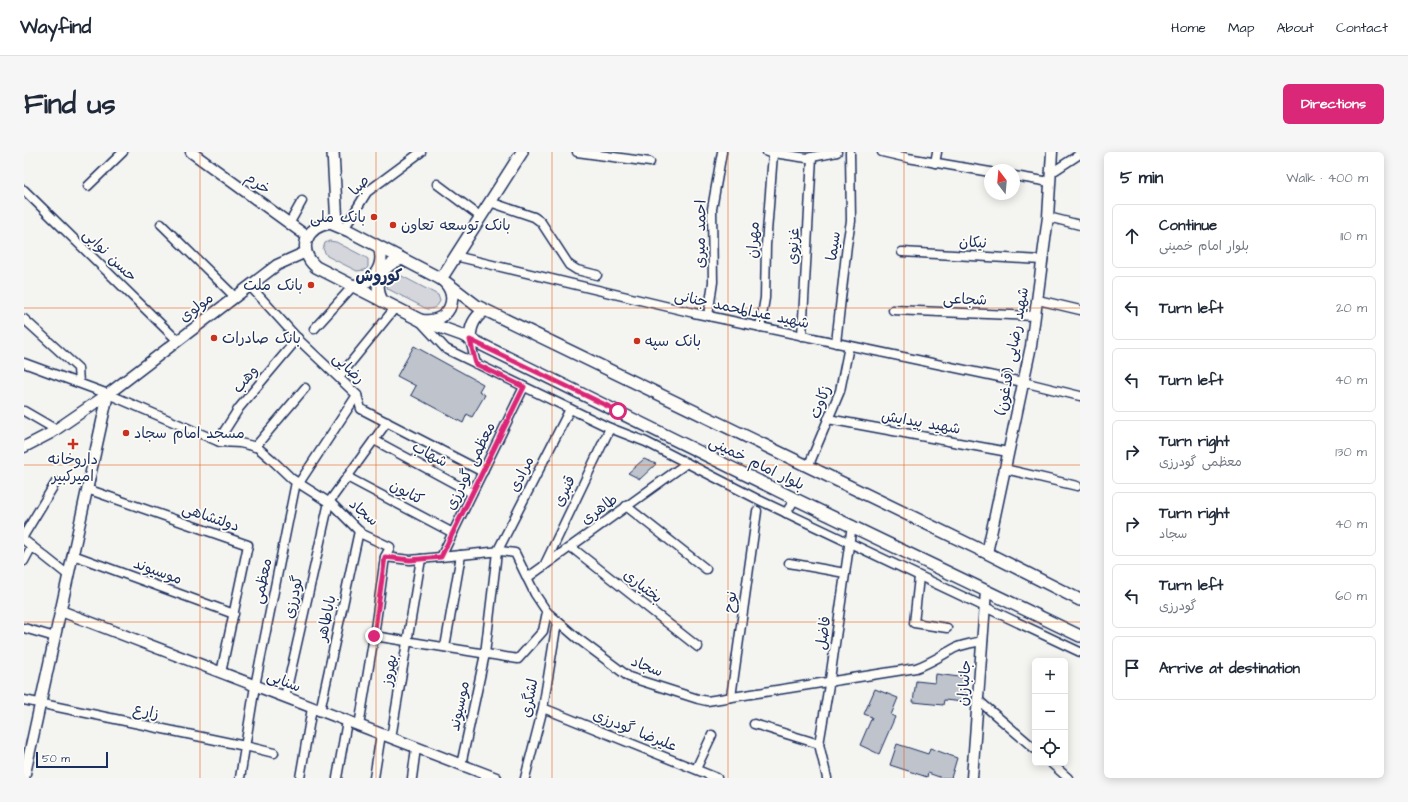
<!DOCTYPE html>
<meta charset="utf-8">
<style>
:root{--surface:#fff;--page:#f6f6f7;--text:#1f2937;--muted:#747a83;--line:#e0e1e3;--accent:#db2777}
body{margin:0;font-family:"Architects Daughter","Playpen Sans Arabic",sans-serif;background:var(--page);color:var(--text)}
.controls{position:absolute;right:12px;bottom:12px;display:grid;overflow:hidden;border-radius:6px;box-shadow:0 2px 10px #0003}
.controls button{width:36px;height:36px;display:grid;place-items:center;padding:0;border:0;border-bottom:1px solid var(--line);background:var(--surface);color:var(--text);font:20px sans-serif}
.compass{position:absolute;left:960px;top:12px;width:36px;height:36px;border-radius:50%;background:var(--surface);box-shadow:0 2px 10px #0003;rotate:344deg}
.scale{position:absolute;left:12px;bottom:10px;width:72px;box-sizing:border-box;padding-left:4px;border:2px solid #1b2f5e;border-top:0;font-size:11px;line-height:14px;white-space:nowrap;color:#1b2f5e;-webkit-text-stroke:3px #fdfcf7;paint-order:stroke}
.stop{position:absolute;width:12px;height:12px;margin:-9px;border:3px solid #db2777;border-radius:50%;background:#fff}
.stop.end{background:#db2777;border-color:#fff;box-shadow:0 1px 4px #0008}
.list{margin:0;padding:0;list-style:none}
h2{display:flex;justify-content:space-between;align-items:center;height:52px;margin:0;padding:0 16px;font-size:17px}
h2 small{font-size:13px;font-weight:400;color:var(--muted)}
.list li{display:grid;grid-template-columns:26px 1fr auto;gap:12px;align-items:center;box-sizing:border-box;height:64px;margin:0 8px 8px;padding:0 8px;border:1px solid var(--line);border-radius:6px}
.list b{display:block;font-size:15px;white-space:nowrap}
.list p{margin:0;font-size:13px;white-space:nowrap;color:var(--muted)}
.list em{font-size:13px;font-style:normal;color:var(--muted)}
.icon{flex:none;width:22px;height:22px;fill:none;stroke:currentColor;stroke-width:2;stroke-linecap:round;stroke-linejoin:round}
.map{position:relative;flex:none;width:1056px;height:626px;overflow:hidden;border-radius:6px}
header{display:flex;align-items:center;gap:24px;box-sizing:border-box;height:56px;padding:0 20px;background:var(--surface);border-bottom:1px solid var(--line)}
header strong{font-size:19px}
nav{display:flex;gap:22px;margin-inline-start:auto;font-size:14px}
.intro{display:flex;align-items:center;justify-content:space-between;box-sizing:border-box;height:96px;padding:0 24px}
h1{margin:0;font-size:28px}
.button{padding:10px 18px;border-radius:6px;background:var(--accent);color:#fff;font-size:14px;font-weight:700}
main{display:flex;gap:24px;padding:0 24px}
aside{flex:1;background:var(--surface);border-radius:6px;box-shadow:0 2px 10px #0003}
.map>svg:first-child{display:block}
.green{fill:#d4d6db;stroke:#78829c}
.building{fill:#bfc3cc;stroke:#1b2f5e}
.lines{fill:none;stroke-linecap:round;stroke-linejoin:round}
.minor-casing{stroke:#1b2f5e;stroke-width:11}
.tertiary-casing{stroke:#1b2f5e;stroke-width:13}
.secondary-casing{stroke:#1b2f5e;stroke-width:14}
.minor{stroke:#fdfcf7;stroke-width:8}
.tertiary{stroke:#fdfcf7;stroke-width:10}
.secondary{stroke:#fdfcf7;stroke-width:11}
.route{stroke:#db2777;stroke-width:5}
.grid{fill:none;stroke:#e8590c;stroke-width:1;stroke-opacity:0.55}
.poi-dot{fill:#c8321e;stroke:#fdfcf7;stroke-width:1.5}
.labels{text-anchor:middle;stroke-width:3.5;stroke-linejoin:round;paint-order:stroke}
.street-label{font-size:15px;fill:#1b2f5e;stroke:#fdfcf7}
.poi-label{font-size:15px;fill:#1b2f5e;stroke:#fdfcf7;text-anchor:start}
.neighbourhood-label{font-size:16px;font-weight:bold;fill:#1b2f5e;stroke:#fdfcf7}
</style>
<header>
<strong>Wayfind</strong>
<nav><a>Home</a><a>Map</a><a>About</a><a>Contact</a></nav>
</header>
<div class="intro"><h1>Find us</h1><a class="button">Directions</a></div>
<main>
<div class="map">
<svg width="1056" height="626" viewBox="0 0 1056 626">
<rect width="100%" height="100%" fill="#f4f4f1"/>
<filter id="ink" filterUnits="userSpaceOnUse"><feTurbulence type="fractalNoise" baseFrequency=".025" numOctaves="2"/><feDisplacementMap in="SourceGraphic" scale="8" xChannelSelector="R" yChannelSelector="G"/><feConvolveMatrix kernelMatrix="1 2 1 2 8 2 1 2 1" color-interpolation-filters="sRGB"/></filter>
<g filter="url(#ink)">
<g class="green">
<path d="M305 89 312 90 341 105 344 107V115L341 118 333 119 303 104 299 97 301 91Z"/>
<path d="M370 122H374L414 143 416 149C413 155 410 157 403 157L364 137C361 130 362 124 370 122Z"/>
</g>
<g class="building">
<path d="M390 194 459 232 455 239 461 243 448 265 443 262 439 271 387 243 392 234 373 224Z"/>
<path d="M620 307 632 312 616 327 604 321Z"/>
<path d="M912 522 943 526 940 550 920 548 919 553 889 550 892 529 911 531Z"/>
<path d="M851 537 874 546 867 563 871 565 855 602 836 593 848 565 840 562Z"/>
<path d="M873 592 904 602 906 596 933 606 927 626H918L904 621 903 625 866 613Z"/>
</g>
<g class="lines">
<defs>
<g id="minor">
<path d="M553 0 626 10"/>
<path d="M743 0 783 6 813 0"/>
<path d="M858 0 884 6 966 20"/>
<path d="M911 11 913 0"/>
<path d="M1027 21 1056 2"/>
<path d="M990 24 1026 30"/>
<path d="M413 32 457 65"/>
<path d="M64 34 99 0"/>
<path d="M0 38 153 188"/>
<path d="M466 50 510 65 517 70 545 113 553 118 573 123"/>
<path d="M1024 65 1056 73"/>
<path d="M137 72 211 145"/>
<path d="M265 72 278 49"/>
<path d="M320 77 343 40 397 0"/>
<path d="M878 100 1018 108"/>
<path d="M431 104 670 161 999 230 1056 244"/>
<path d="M226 134 276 189 333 243 337 257 459 320"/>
<path d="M1014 148 1056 158"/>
<path d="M869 158 1011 164"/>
<path d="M684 164 689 130 688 57 698 0"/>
<path d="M0 167 54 216 55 231"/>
<path d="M396 169 422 197 586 276 622 290 735 348 1056 500"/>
<path d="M736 175 741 146 742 93 749 2"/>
<path d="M290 177 329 134"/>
<path d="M778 184 788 5"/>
<path d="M446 188 452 212"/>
<path d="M812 191 823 93 827 69 826 0"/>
<path d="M0 211 84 242 196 290 216 291 233 295 246 306 268 327 309 353 338 382 366 395 361 405 386 408 477 399 491 401 511 442 523 460 553 486 605 525 674 547 683 549 892 516C906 511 918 503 931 496 940 492 949 491 959 489"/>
<path d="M315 225 371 156"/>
<path d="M0 259 31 277"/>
<path d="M804 267 984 300"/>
<path d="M350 288 448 341"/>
<path d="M194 289 215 256 274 186"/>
<path d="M231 295 281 236"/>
<path d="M784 315 816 239 825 194"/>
<path d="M981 317 1053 334"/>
<path d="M323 325 429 381"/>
<path d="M275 331 333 243"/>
<path d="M63 337 224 393 197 521"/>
<path d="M602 354 682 417"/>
<path d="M762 361 771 347"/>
<path d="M0 383 32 330"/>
<path d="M0 388 44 423"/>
<path d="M547 395 674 495"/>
<path d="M49 403 210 462"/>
<path d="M417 405 500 235"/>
<path d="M0 409 8 394"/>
<path d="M765 411 821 421"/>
<path d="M520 414 586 276"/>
<path d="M895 425 890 471 923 476"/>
<path d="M503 426 663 311"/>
<path d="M0 476 31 485"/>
<path d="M350 484 494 507 519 479 523 460"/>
<path d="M421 495 437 403"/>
<path d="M261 545 305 350 363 270"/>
<path d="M707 545 733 359"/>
<path d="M0 548 221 594 250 601"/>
<path d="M954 548 1011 597"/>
<path d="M519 556 693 626"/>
<path d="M296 559 335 379"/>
<path d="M730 572 795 592"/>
<path d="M335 574 350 484 361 405"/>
<path d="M367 586 397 407"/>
<path d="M1027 611 1044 626"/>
<path d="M437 613 461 502 473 400 546 257"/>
<path d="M672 617 688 583"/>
<path d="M216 626 231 534 272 330"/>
<path d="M276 626 288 556"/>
<path d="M313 626 323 569"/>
<path d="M350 626 357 582"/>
<path d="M388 626 392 596"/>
<path d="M501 626 519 556 533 470"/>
<path d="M803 626 795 592 806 527 828 373"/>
</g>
<g id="tertiary">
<path d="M167 0 284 85"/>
<path d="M0 295 27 281 84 242 253 113 282 100"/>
<path d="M963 401 1007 194 1024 65 1028 0"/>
<path d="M37 459 472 626"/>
<path d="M0 626 84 242"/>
<path d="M948 626 962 439"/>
</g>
<g id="secondary">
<path d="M309 0 313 73"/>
<path d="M306 71 325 79 417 127C440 145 423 174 396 168L292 115C273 98 281 75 306 71Z"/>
<path d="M417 127 498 0"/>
<path d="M423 131 453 154 963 401 1056 448"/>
<path d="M329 134C349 131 362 114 355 95"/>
<path d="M358 149C348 129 359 113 378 107"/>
<path d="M396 168 438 183 771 347 1056 484"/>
<path d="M446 188C446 174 450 166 461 158"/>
</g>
</defs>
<use href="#minor" class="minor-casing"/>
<use href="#tertiary" class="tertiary-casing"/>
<use href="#secondary" class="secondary-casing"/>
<use href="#minor" class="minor"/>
<use href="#tertiary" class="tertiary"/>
<use href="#secondary" class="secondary"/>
</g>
</g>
<g class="lines" filter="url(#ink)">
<path class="route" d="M350 484 361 405 386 408 417 405 500 235 452 212 446 188 594 259"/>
</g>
<path class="grid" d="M176 0V626M352 0V626M528 0V626M704 0V626M880 0V626M0 156H1056M0 313H1056M0 470H1056"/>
<g class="poi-dot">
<circle cx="350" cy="65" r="4"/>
<circle cx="369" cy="73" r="4"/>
<circle cx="287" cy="133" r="4"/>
<circle cx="190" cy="186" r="4"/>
<circle cx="613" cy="189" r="4"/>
<circle cx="102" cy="281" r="4"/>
<path d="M47 286h4v4h4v4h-4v4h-4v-4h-4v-4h4z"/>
</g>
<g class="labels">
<g class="street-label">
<text transform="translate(234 31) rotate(36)" y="5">خرم</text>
<text transform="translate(335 33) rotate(-47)" y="5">صبا</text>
<text transform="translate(676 82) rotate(-89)" y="5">احمد میری</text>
<text transform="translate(729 88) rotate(-87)" y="5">مهران</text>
<text transform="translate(949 90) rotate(3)" y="5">نیکان</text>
<text transform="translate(769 94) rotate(-87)" y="5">غزنوی</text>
<text transform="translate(809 94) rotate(-82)" y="5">سیما</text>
<text transform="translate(86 103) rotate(44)" y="5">حسن نوابی</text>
<text transform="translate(941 147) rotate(2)" y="5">شجاعی</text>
<text transform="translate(172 155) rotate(-37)" y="5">مولوی</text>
<text transform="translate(718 157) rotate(12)" y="5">شهید عبدالمحمد جنانی</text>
<text transform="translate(988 199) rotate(-80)" y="5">(قدغون) شهید رضایی</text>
<text transform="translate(325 216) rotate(44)" y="5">رضایی</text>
<text transform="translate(221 227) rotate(-50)" y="5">وهب</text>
<text transform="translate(796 250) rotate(-69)" y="5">زکاوت</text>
<text transform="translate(897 270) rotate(10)" y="5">شهید پیدایش</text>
<text transform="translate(406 302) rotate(28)" y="5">شهاب</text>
<text transform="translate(733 311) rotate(26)" y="5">بلوار امام خمینی</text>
<text transform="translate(446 314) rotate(-64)" y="5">معظمی گودرزی</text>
<text transform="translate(497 322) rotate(-63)" y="5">مرادی</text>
<text transform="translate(540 339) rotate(-64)" y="5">قنبری</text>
<text transform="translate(383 340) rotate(28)" y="5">کتایون</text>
<text transform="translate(575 357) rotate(-36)" y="5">طاهری</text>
<text transform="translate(340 360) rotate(40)" y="5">سجاد</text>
<text transform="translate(187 365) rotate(19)" y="5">دولتشاهی</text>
<text transform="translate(134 419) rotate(20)" y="5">موسیوند</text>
<text transform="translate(238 429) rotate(-78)" y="5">معظمی</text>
<text transform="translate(619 434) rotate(38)" y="5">بختیاری</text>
<text transform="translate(269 445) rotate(-77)" y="5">گودرزی</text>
<text transform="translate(706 450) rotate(-82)" y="5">نوح</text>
<text transform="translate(302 466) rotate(-78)" y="5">باباطاهر</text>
<text transform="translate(799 481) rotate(-82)" y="5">فاضل</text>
<text transform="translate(623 514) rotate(21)" y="5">سجاد</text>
<text transform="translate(365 518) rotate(-80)" y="5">بهروز</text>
<text transform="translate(260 529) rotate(21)" y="5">سنایی</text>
<text transform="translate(940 531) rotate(-86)" y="5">جانبازان</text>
<text transform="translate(505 546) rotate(-79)" y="5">لشگری</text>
<text transform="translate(435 554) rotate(-78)" y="5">موسیوند</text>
<text transform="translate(122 559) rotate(12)" y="5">زارع</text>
<text transform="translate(611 578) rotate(22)" y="5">علیرضا گودرزی</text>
</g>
<g class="poi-label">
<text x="342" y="70" text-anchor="end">بانک ملی</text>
<text x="377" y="78">بانک توسعه تعاون</text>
<text x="279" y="138" text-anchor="end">بانک ملت</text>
<text x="198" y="191">بانک صادرات</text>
<text x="621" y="194">بانک سپه</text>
<text x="110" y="286">مسجد امام سجاد</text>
<text x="49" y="312" text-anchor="middle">داروخانه<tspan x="49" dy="17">امیرکبیر</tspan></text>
</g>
<g class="neighbourhood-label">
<text x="355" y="129">کوروش</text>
</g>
</g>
</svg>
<div class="controls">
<button>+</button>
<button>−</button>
<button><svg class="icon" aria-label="locate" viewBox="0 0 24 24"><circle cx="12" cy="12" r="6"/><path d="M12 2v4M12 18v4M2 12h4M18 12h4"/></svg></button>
</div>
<svg class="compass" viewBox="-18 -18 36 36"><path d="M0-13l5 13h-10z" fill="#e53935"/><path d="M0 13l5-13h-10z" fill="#747a83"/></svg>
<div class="scale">50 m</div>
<div class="stop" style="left:594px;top:259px"></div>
<div class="stop end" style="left:350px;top:484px"></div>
</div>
<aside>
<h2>5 min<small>Walk · 400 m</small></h2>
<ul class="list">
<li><svg class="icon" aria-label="ahead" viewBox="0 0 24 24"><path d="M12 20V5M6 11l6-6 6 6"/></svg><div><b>Continue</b><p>بلوار امام خمینی</p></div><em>110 m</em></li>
<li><svg class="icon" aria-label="left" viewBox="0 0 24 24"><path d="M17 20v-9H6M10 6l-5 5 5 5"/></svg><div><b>Turn left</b></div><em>20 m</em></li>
<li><svg class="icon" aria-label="left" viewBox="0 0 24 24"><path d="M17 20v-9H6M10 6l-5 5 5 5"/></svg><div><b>Turn left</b></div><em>40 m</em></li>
<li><svg class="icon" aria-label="right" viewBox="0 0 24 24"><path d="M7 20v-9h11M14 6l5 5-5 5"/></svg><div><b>Turn right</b><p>معظمی گودرزی</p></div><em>130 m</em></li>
<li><svg class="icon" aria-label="right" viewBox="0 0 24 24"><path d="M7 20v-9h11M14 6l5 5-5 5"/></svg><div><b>Turn right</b><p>سجاد</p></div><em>40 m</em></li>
<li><svg class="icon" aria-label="left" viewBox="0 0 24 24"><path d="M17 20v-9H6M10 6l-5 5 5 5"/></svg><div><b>Turn left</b><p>گودرزی</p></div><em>60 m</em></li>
<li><svg class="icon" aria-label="arrive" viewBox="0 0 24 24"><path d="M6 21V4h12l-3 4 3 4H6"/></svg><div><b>Arrive at destination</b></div></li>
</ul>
</aside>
</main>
